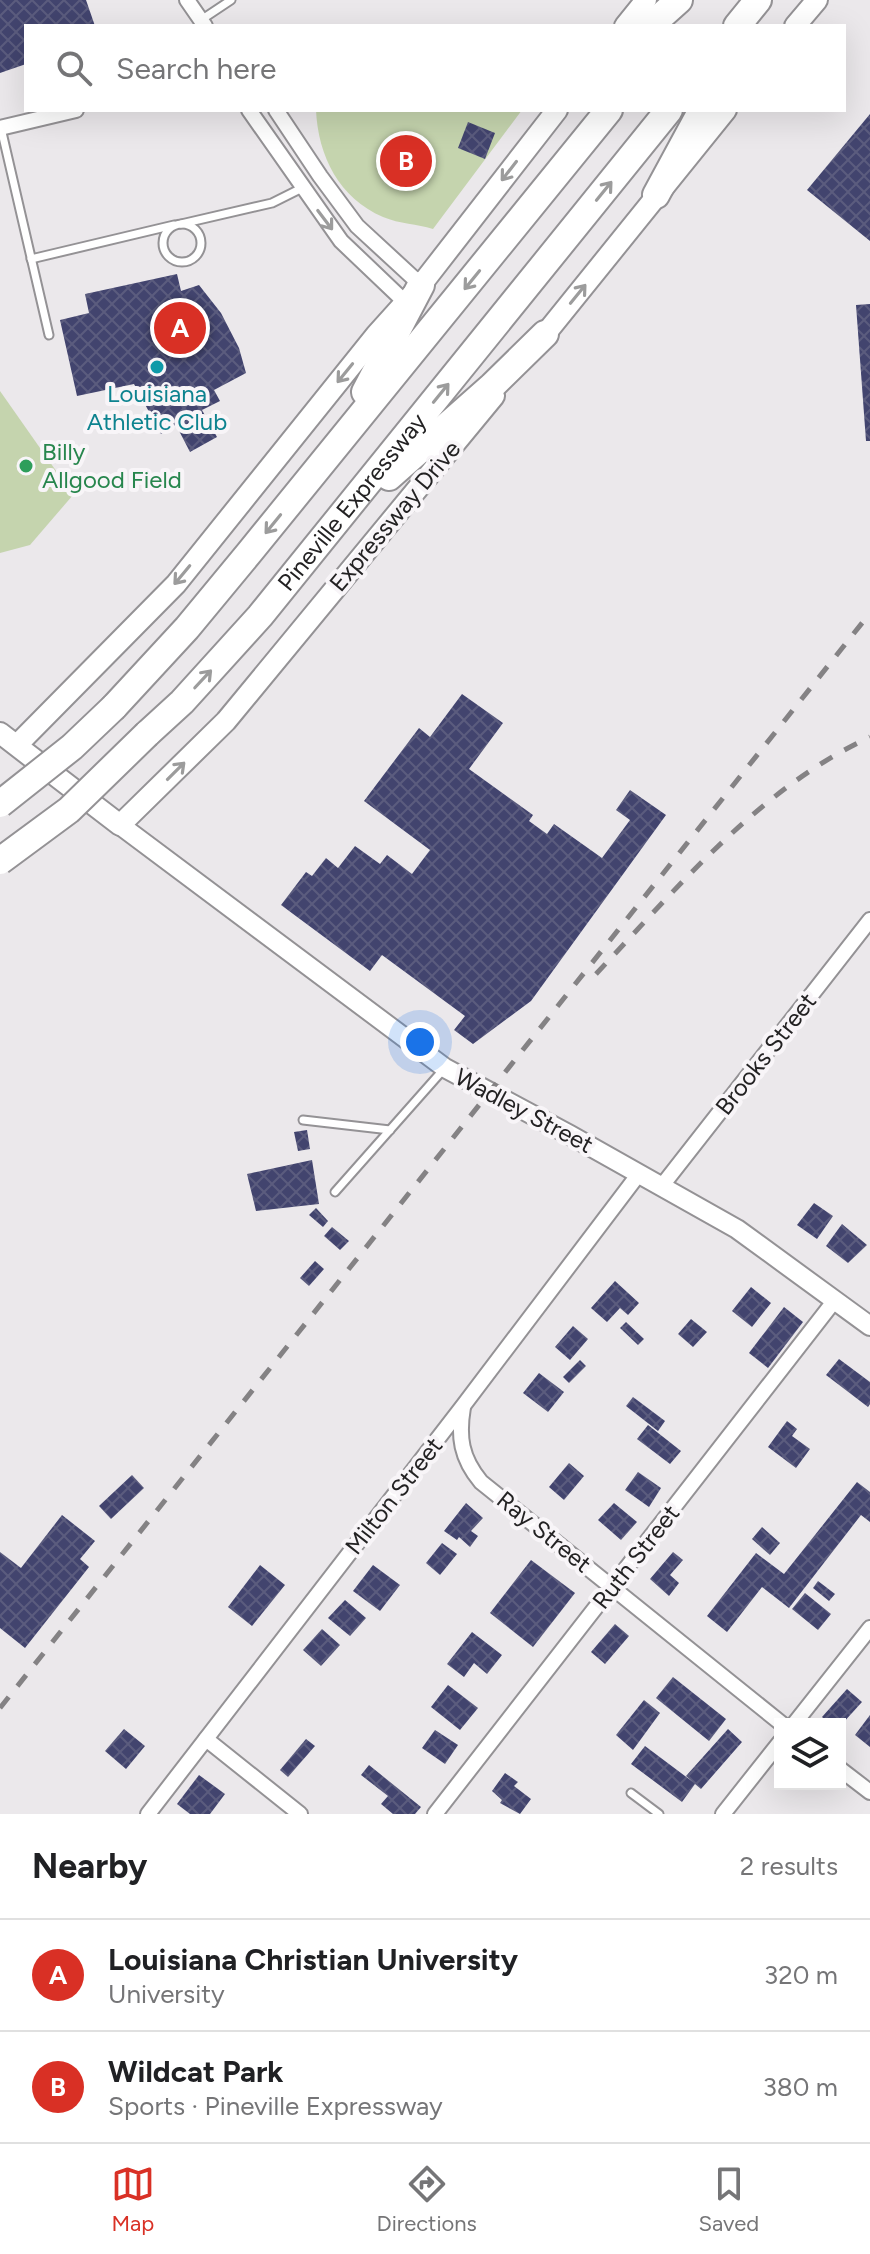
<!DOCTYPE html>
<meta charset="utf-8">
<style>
:root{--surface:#fff;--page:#f6f6f6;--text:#202124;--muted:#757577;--line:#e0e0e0;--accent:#d93025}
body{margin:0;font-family:Figtree,sans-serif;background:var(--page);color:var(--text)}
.controls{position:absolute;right:24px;bottom:24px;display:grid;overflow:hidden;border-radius:0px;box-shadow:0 8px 32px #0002}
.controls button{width:72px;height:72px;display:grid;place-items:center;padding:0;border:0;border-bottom:2px solid var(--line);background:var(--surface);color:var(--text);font:40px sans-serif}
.you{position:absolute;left:420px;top:1042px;width:28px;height:28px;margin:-20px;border:6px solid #fff;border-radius:50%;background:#1a73e8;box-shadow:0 0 0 12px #1a73e833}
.badge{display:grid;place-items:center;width:52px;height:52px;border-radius:50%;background:var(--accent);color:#fff;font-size:26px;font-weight:700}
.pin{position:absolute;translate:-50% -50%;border:4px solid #fff;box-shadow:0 2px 8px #0006}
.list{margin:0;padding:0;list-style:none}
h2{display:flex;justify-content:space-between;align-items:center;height:104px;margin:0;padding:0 32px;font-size:34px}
h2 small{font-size:26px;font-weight:400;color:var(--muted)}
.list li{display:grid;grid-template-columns:52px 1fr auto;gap:24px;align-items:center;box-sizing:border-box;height:112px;padding:0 32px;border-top:2px solid var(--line)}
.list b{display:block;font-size:30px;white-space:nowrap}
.list p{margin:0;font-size:26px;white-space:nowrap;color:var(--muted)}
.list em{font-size:26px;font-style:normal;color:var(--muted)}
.icon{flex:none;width:44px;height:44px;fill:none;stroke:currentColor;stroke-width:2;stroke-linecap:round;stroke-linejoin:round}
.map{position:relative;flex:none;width:870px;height:1814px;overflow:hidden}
.search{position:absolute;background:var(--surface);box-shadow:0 8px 32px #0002;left:24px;right:24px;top:24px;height:88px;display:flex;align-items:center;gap:20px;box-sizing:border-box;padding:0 28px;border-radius:0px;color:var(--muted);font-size:30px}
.sheet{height:328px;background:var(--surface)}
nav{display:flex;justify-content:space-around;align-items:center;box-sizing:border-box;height:112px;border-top:2px solid var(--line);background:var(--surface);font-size:22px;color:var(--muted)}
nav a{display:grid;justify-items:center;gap:4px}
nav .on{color:var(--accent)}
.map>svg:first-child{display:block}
.pitch{fill:#c5d4ae}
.building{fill:url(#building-cross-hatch)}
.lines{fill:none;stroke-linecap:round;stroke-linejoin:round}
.service-casing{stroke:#949295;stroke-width:11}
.minor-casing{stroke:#949295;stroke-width:18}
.tertiary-casing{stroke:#949295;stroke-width:22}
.secondary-casing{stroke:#949295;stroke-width:24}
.motorway-casing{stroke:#949295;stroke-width:30}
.service{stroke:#fff;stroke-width:7}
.minor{stroke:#fff;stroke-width:14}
.tertiary{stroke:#fff;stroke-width:18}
.secondary{stroke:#fff;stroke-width:20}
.motorway{stroke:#fff;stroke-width:26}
.rail{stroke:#848284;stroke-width:5;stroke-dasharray:14 14;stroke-linecap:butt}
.motorway-bridge-casing{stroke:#949295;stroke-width:30;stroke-linecap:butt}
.motorway-bridge{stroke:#fff;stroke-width:26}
.oneway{stroke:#9c9c9c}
.culture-dot{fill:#0f9aa8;stroke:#f8f5f8;stroke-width:3}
.leisure-dot{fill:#2e9e5b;stroke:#f8f5f8;stroke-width:3}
.labels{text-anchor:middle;stroke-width:8;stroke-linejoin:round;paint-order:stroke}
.culture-label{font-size:24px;fill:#0d838f;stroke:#f8f5f8}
.leisure-label{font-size:24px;fill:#27864d;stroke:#f8f5f8;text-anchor:start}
.street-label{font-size:24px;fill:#232223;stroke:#f8f5f8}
</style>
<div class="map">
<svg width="870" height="1814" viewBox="0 0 870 1814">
<defs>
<pattern id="building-cross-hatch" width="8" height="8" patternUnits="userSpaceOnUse" patternTransform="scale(2)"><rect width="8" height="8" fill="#42446e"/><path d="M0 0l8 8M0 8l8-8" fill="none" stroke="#5b5c7e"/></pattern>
</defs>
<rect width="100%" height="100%" fill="#ebe8eb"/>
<g class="pitch">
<path d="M316 110H522L433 229C417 224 400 224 383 217 339 198 318 156 316 110Z"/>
<path d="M0 391 73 495 30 545 0 553Z"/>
</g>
<g class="building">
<path d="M0 0H86L95 26H26V64L0 73Z"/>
<path d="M870 114V241L807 190Z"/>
<path d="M468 122 495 133 485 159 458 148Z"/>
<path d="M177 274 181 291 199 285 221 313 239 348 246 373 214 390 220 401 202 410 217 437 190 452 176 425 161 434 134 384 77 396 60 320 89 313 85 294Z"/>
<path d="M870 304V441H866L856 305Z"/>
<path d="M462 694 503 723 469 769 533 815 529 821 547 834 554 824 602 858 630 820 616 810 630 790 666 815 531 1001 473 1044 454 1030 465 1016 382 955 370 971 281 905 306 872 312 876 326 858 338 868 355 846 380 864 387 855 412 874 430 850 364 801 419 728 430 737Z"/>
<path d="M307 1130 310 1149 298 1151 294 1132Z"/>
<path d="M312 1160 319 1204 256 1211 247 1174Z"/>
<path d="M814 1203 833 1216 817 1239 797 1225Z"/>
<path d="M316 1208 328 1221 323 1227 309 1215Z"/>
<path d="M842 1224 867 1245 848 1263 826 1246Z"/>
<path d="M332 1227 349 1241 340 1250 324 1236Z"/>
<path d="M315 1261 324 1269 309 1286 300 1278Z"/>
<path d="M615 1281 639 1303 628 1315 620 1308 607 1322 591 1308Z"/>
<path d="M751 1287 771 1303 752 1327 732 1311Z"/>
<path d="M784 1307 803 1322 768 1368 749 1353Z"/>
<path d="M691 1319 707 1332 693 1347 678 1334Z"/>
<path d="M626 1322 644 1339 638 1345 620 1328Z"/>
<path d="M573 1326 588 1339 570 1360 555 1347Z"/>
<path d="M839 1359 870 1382V1404L868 1407 826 1375Z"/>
<path d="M580 1360 586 1366 569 1383 563 1377Z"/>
<path d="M539 1373 564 1392 548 1412 523 1393Z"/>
<path d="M633 1397 665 1421 658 1431 626 1406Z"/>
<path d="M787 1421 797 1429 792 1436 810 1449 796 1468 768 1447Z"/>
<path d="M648 1425 681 1451 670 1464 637 1439Z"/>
<path d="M569 1463 584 1476 564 1500 549 1487Z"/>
<path d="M638 1472 661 1488 649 1507 625 1490Z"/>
<path d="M132 1475 144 1488 111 1519 99 1506Z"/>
<path d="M857 1482 870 1492V1522L861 1515 789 1608 762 1587 727 1632 707 1616 756 1553 784 1574Z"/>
<path d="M466 1503 483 1518 471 1531 478 1536 470 1547 459 1537 457 1540 444 1531Z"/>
<path d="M614 1503 637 1522 621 1540 598 1520Z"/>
<path d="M62 1515 95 1541 80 1559 89 1567 25 1648 0 1628V1552L21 1568Z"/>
<path d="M762 1527 780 1543 770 1555 752 1539Z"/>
<path d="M442 1543 457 1554 440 1575 426 1563Z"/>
<path d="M673 1552 683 1560 670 1575 679 1583 669 1596 650 1579Z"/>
<path d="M531 1560 575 1593 533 1647 490 1613Z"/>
<path d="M260 1565 285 1585 252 1626 228 1607Z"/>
<path d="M373 1565 400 1585 380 1611 353 1591Z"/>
<path d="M818 1581 835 1594 829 1601 813 1588Z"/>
<path d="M805 1593 831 1614 818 1630 792 1609Z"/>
<path d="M345 1600 366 1618 350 1636 328 1618Z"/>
<path d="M615 1624 629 1636 605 1664 591 1652Z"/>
<path d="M322 1629 340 1645 321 1666 303 1650Z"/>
<path d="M472 1632 502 1655 487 1674 474 1663 464 1677 447 1664Z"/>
<path d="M673 1677 726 1719 709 1741 656 1698Z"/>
<path d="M448 1685 478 1708 460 1730 431 1707Z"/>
<path d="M847 1689 862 1702 842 1724H829L822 1717Z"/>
<path d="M644 1700 660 1713 633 1750 616 1735Z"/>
<path d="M870 1715V1747L855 1735Z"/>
<path d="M124 1729 145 1746 126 1769 105 1751Z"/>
<path d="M728 1729 742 1742 701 1789 695 1784 682 1802 631 1764 645 1746 693 1782 686 1776Z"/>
<path d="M435 1730 458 1745 445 1764 422 1748Z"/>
<path d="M306 1739 315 1746 288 1777 280 1770Z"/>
<path d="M369 1765 421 1807 415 1814H393L381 1804 388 1796 361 1775Z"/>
<path d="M505 1773 518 1782 514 1786 531 1799 520 1814 500 1803 502 1800 492 1791Z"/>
<path d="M199 1775 225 1794 210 1814H190L177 1804Z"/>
</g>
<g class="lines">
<defs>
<g id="service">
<path d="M201 20 231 0"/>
<path d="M1 128 49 335"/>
<circle cx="182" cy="243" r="19"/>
<path d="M181 224 272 203 302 188"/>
<path d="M31 259 174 225"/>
<path d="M303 1120 390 1130"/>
<path d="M335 1192 443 1070"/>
<path d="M631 1793 659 1814"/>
</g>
<g id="minor">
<path d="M187 0 205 26"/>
<path d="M249 110 341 241 405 302"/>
<path d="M276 110 320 176 357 226 421 285"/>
<path d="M0 128 76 110"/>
<path d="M661 1187 870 920"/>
<path d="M463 1407C458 1437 461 1458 481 1482L782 1724"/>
<path d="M794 1724 870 1628"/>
<path d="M206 1739 300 1814"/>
<path d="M840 1769 870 1792"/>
<path d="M148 1814 463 1406 638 1175"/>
<path d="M435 1814 835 1300"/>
<path d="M723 1814 780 1742"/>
</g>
<path id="tertiary" d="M120 825 445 1068 570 1135 737 1229 870 1326"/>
<g id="secondary">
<path d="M625 26 646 0"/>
<path d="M795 26 817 0"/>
<path d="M538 343 726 110"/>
<path d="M0 733 120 825 226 721 494 396"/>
<path d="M17 745 176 584 376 335 421 285 557 110"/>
</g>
<g id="motorway">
<path d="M650 26 679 0"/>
<path d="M737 26 758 0"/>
<path d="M656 195 702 110"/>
<path d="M365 392 421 285"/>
<path d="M389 477 492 386 545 334"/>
<path d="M114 707 187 628 249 553 609 110"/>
<path id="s1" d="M147 734 182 702 260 616 669 110"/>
</g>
</defs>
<use href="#service" class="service-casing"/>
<use href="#minor" class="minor-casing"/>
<use href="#tertiary" class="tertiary-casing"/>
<use href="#secondary" class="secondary-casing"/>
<use href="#motorway" class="motorway-casing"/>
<use href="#service" class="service"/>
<use href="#minor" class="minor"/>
<use href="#tertiary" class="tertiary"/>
<use href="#secondary" class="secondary"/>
<use href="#motorway" class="motorway"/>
<g class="rail">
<path d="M596 974C678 887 760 788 870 737"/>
<path d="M0 1708 870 613"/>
</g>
<defs>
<g id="motorway-bridge">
<path d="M0 804 72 747 114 707"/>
<path d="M0 861 69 810 147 734"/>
</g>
</defs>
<use href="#motorway-bridge" class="motorway-bridge-casing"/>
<use href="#motorway-bridge" class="motorway-bridge"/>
</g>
<defs><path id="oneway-shaft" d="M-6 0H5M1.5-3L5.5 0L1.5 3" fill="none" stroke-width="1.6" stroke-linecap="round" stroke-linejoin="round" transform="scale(2)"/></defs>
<g class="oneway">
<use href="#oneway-shaft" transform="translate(509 171) rotate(128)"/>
<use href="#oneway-shaft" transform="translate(604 191) rotate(-51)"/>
<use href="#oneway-shaft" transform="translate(325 220) rotate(53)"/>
<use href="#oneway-shaft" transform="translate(472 280) rotate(129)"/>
<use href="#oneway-shaft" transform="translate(578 294) rotate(-51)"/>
<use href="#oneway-shaft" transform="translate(345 373) rotate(129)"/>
<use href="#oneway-shaft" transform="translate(441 393) rotate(-51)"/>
<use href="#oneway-shaft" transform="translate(273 524) rotate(129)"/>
<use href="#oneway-shaft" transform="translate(182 575) rotate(130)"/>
<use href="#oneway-shaft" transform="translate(203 679) rotate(-47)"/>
<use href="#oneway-shaft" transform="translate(176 771) rotate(-45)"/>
</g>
<circle class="culture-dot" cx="157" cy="367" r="8"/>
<circle class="leisure-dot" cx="26" cy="466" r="8"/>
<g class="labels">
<g class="culture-label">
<text x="157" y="402">Louisiana<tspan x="157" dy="28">Athletic Club</tspan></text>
</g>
<g class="leisure-label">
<text x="42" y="460">Billy<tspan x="42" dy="28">Allgood Field</tspan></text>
</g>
<g class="street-label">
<text dy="8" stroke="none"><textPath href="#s1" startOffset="310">Pineville Expressway</textPath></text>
<text transform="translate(395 516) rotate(-50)" y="8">Expressway Drive</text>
<text transform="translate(766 1054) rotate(-52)" y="8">Brooks Street</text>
<text transform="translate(524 1111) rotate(28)" y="8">Wadley Street</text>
<text transform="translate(394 1496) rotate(-52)" y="8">Milton Street</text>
<text transform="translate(544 1532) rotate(39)" y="8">Ray Street</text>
<text transform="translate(636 1557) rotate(-52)" y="8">Ruth Street</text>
</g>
</g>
</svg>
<div class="controls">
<button><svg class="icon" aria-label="layers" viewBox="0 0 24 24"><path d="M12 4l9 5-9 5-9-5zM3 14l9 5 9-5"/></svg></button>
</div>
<div class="you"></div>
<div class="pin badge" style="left:180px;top:328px">A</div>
<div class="pin badge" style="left:406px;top:161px">B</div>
<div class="search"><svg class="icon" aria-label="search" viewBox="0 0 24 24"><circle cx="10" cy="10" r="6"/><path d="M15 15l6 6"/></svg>Search here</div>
</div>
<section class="sheet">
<h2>Nearby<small>2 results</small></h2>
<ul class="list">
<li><span class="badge">A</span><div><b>Louisiana Christian University</b><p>University</p></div><em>320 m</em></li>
<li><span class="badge">B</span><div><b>Wildcat Park</b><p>Sports · Pineville Expressway</p></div><em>380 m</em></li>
</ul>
</section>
<nav>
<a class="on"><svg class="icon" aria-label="map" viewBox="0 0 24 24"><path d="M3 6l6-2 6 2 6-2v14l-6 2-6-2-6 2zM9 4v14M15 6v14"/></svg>Map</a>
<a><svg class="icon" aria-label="directions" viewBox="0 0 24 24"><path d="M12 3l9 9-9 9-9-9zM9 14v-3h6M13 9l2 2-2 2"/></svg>Directions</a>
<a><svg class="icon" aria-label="saved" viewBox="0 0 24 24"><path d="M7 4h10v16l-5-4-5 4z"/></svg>Saved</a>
</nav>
